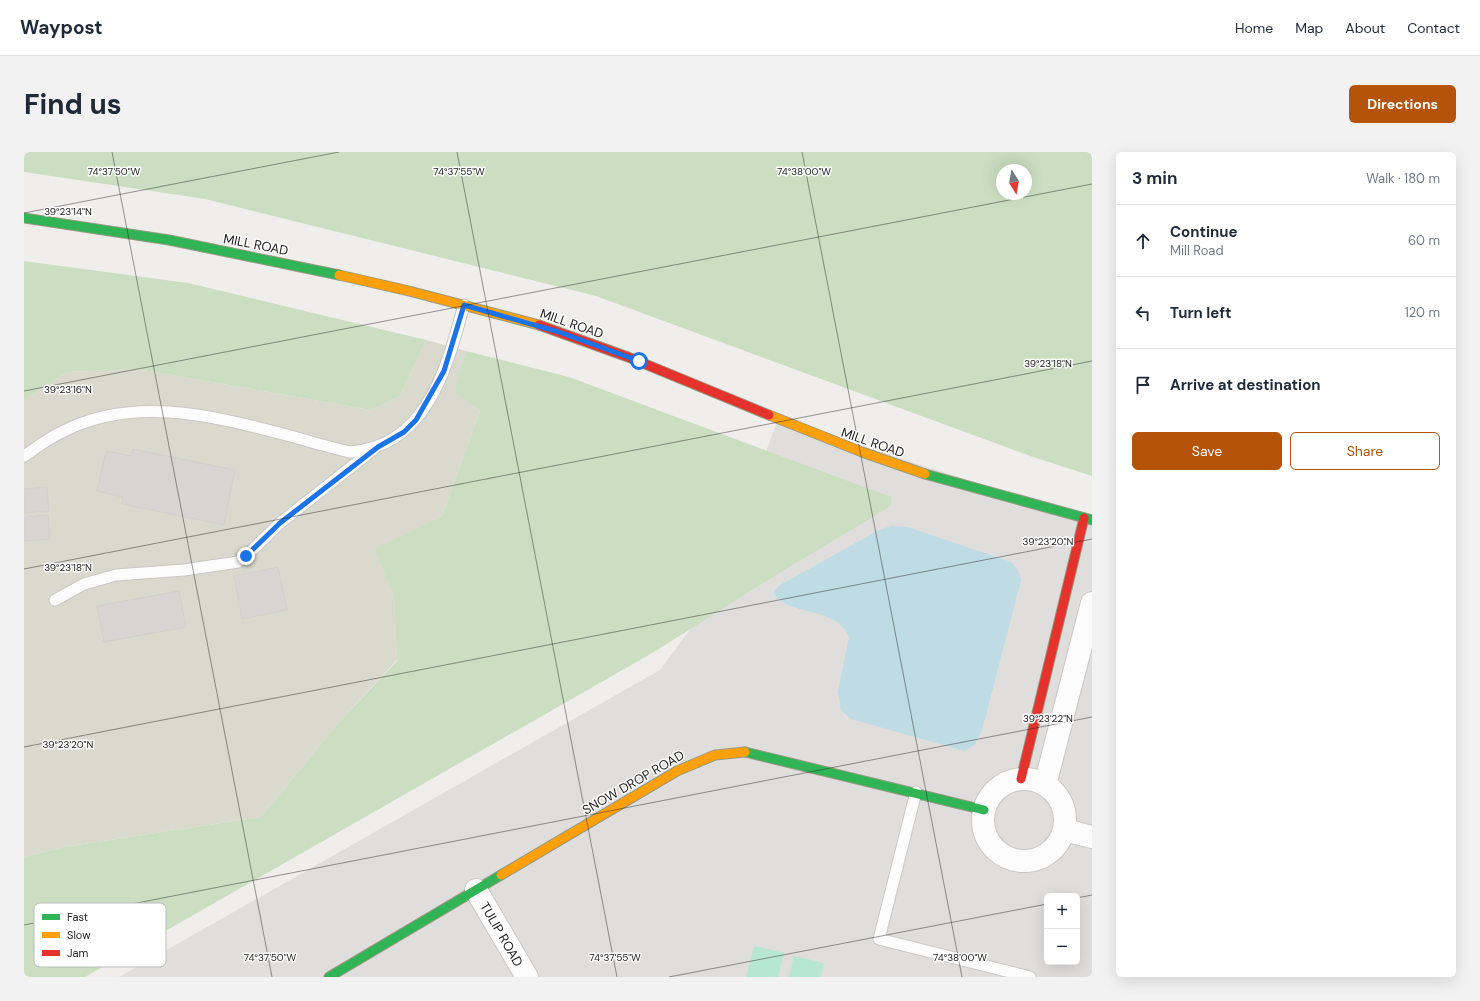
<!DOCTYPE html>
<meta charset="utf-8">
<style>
:root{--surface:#fff;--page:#f2f2f3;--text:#1f2937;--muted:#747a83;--line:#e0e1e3;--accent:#b45309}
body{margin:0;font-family:"DM Sans",sans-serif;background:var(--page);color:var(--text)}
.controls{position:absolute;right:12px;bottom:12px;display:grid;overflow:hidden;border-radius:6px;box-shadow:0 4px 16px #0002}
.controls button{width:36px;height:36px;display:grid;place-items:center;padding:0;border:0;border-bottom:1px solid var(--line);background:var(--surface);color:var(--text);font:20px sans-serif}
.compass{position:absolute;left:972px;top:12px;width:36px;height:36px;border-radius:50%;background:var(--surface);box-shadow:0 4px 16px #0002;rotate:169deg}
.stop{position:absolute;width:12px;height:12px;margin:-9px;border:3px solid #1a73e8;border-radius:50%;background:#fff}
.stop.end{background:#1a73e8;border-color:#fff;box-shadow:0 1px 4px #0008}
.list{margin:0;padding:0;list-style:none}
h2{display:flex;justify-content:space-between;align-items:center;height:52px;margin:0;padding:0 16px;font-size:17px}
h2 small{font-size:13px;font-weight:400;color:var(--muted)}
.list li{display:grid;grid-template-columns:26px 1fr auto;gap:12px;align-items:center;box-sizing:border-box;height:72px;padding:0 16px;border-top:1px solid var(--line)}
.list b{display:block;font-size:15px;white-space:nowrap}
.list p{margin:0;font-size:13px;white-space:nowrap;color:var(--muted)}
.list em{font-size:13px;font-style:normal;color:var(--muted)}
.actions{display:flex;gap:8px;padding:12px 16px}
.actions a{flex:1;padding:9px 0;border:1px solid var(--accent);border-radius:6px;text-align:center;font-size:14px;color:var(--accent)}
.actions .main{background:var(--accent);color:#fff}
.icon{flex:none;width:22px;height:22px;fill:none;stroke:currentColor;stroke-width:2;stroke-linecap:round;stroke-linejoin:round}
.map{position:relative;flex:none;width:1068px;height:825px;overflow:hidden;border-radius:6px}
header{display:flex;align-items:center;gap:24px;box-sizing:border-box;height:56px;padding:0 20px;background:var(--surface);border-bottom:1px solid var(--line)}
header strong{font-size:19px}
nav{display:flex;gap:22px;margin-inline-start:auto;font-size:14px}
.intro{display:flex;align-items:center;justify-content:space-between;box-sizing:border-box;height:96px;padding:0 24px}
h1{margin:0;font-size:28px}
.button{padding:10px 18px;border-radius:6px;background:var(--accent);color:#fff;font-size:14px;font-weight:700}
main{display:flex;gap:24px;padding:0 24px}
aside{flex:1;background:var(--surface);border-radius:6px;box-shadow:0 4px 16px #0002}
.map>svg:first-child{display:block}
.residential{fill:#dfdedc;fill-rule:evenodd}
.construction{fill:#d9d9cd}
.forest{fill:#cbdec1;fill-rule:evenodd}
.pitch{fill:#b7e6d2}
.water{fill:#bfdbe3}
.building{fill:#d7d4d2;stroke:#d3d0cc}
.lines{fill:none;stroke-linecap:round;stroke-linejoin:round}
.lane-casing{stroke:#c9c8c7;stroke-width:13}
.street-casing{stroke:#c9c8c7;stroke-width:24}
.fast-casing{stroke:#999a82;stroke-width:11}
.slow-casing{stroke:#999a82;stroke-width:11}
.jam-casing{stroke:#999a82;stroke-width:11}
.lane{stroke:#fdfcfc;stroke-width:11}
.street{stroke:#fdfcfc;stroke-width:22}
.fast{stroke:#30b455;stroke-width:9}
.slow{stroke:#ff9f0a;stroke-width:9}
.jam{stroke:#e5322d;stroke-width:9}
.route{stroke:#1a73e8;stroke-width:5}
.ticks{fill:none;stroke:#222;stroke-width:1;stroke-opacity:0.45}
.labels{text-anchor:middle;stroke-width:3;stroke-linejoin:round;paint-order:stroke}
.street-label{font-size:13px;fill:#222;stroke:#fff}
.key{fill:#fff;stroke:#bdbdbd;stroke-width:1}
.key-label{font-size:11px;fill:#222}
.ticks-label{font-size:10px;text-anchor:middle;fill:#222;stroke:#fff;stroke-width:3;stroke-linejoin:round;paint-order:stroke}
</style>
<header>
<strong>Waypost</strong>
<nav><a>Home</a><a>Map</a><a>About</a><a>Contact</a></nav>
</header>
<div class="intro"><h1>Find us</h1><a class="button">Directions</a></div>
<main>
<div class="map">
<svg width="1068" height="825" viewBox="0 0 1068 825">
<rect width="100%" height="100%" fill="#f0eeeb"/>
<path class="residential" d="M754 267 1068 368V825H95L636 518 687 449ZM1023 744H1053V810H1023Z"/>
<path class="construction" d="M402 188 442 199 432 240 456 259 418 364 352 397 370 445 373 508 315 570 237 665 40 695 0 705V248L43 220 113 217 347 258 376 244Z"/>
<g class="forest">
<path d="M0 0H1068V324L1006 304 572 144 181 47 0 20ZM978 18H1002V42H978Z"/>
<path d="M0 109 164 131 402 188 376 244 347 258 113 217 43 220 0 248Z"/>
<path d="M442 199 545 225 867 345V354L752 423 630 500 61 825H0V705L40 695 237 665 315 570 373 509 370 445 351 397 418 364 456 259 431 240Z"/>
</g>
<g class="pitch">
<path d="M730 794 760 801 754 825H722Z"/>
<path d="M770 804 800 811 797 825H765Z"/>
</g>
<path class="water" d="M867 374 884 375 987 410 994 418 997 428 958 578 951 592 941 599 827 567 817 558 814 540 825 485C812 453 767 466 749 441L756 433 855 378Z"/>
<g class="building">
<path d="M109 297 211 318 200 373 98 352 99 345 73 339 82 299 107 304Z"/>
<path d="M23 335 25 359 0 361V337Z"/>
<path d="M24 363 26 387 0 389V365Z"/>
<path d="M254 415 263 458 218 467 210 424Z"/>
<path d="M155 439 162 475 80 490 73 454Z"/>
</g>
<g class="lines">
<defs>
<g id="lane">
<path d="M0 304C12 296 23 287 36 281 105 244 183 262 255 281 279 287 302 295 326 300 403 295 423 215 440 153"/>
<path d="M31 448 60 432 92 423 160 418 214 410 222 404 256 371 350 297"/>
<path d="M892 640 855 787 1006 825"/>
</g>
<g id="street">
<circle cx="1000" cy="668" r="41"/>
<path d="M1021 633 1068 451"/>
<path d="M1041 678 1068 685"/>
<path d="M452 738 503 825"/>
</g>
<g id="fast">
<path d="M0 66 145 88 315 123"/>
<path d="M901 322 1068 368"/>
<path d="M721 600 960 658"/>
<path d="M305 825 477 723"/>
</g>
<g id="slow">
<path d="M315 123 385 139 515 173"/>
<path d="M745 263 838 300 901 322"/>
<path d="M477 723 653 619 691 603 721 600"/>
</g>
<g id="jam">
<path d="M515 173 604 205 745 263"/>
<path d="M997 627 1060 366"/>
</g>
</defs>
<use href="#lane" class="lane-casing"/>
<use href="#street" class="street-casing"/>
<use href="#fast" class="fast-casing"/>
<use href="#slow" class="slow-casing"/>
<use href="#jam" class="jam-casing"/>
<use href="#lane" class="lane"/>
<use href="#street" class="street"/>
<use href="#fast" class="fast"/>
<use href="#slow" class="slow"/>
<use href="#jam" class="jam"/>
</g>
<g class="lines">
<path class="route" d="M222 404 256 371 354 295 380 280 392 268 420 219 440 153 535 180 615 209"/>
</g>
<path class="ticks" d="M88 0 248 825M433 0 593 825M778 0 938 825M0 61 315 0M0 239 1068 32M0 417 1068 209M0 595 1068 387M1053 746 1068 743M0 773 1068 565M645 825 1023 752"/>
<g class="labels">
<g class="street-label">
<text transform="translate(232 92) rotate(11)" y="5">MILL ROAD</text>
<text transform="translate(548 171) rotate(19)" y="5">MILL ROAD</text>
<text transform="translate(849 290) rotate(19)" y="5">MILL ROAD</text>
<text transform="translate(609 630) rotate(-30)" y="5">SNOW DROP ROAD</text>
<text transform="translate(478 782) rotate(60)" y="5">TULIP ROAD</text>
</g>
</g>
<rect x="10" y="751" width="132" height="64" rx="6" class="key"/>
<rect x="18" y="762" width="18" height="6" fill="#30b455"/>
<rect x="18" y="780" width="18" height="6" fill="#ff9f0a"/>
<rect x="18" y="798" width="18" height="6" fill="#e5322d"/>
<g class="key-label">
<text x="43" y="769">Fast</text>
<text x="43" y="787">Slow</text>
<text x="43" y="805">Jam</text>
</g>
<g class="ticks-label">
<text x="90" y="23">74°37'50"W</text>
<text x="435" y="23">74°37'55"W</text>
<text x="780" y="23">74°38'00"W</text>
<text x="44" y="63">39°23'14"N</text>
<text x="1024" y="215">39°23'18"N</text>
<text x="44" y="241">39°23'16"N</text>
<text x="1024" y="393">39°23'20"N</text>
<text x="44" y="419">39°23'18"N</text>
<text x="1024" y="570">39°23'22"N</text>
<text x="44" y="596">39°23'20"N</text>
<text x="246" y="809">74°37'50"W</text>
<text x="591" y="809">74°37'55"W</text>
<text x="936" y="809">74°38'00"W</text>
</g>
</svg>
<div class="controls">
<button>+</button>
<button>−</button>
</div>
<svg class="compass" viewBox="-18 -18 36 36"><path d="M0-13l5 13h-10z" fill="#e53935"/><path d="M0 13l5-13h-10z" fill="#747a83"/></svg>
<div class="stop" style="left:615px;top:209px"></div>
<div class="stop end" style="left:222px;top:404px"></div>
</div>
<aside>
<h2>3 min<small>Walk · 180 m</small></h2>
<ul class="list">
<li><svg class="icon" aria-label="ahead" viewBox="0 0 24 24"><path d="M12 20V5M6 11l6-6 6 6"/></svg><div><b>Continue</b><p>Mill Road</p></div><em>60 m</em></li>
<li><svg class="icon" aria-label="left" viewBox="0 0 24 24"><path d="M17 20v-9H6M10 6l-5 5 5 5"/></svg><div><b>Turn left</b></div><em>120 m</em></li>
<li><svg class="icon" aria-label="arrive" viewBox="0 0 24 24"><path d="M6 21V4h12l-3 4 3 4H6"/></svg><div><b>Arrive at destination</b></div></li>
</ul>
<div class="actions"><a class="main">Save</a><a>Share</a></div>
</aside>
</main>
